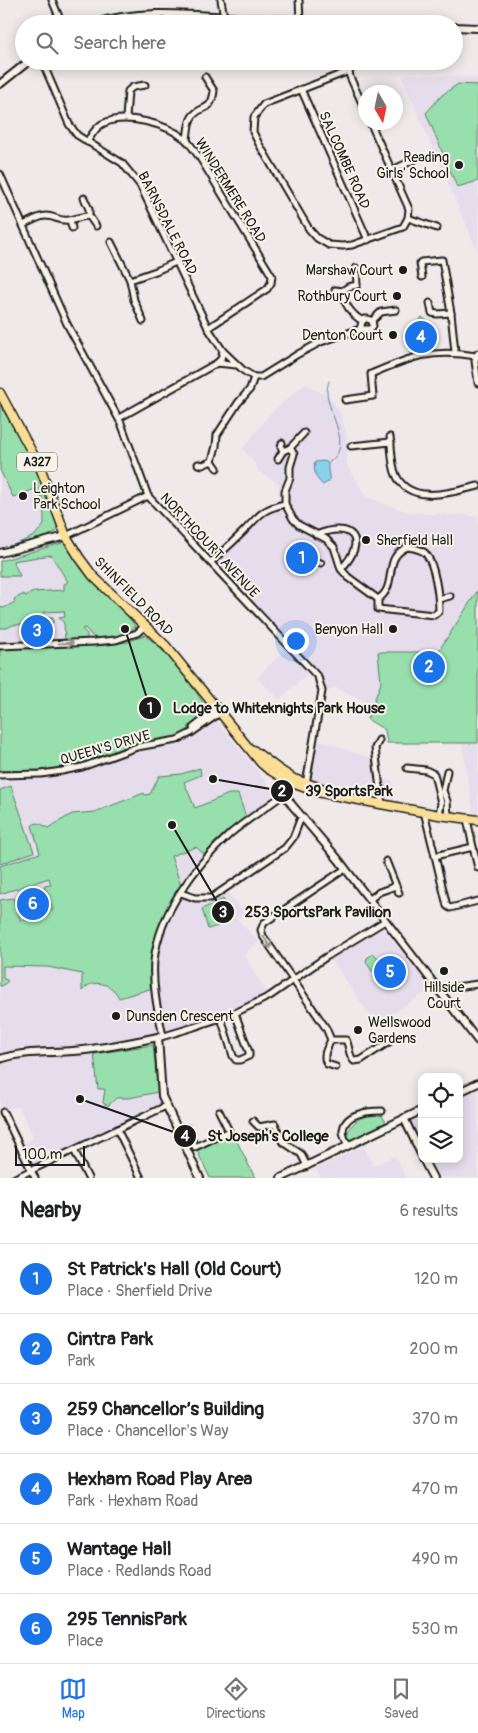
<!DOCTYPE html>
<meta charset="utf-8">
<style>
:root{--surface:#fff;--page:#f6f6f6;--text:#202124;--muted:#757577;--line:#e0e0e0;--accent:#1a73e8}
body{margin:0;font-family:Pangolin,sans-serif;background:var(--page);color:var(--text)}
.controls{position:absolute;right:15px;bottom:15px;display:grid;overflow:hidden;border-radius:10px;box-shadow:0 2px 12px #0003}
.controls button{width:45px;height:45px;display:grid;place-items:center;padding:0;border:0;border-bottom:1px solid var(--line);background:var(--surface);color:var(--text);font:25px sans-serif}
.compass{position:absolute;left:358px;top:85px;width:45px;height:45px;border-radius:50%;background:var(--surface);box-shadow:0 2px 12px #0003;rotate:171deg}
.scale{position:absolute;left:15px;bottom:12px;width:70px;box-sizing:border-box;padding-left:5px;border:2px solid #1c1c1c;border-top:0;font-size:14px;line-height:18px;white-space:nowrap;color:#1c1c1c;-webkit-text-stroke:4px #f7f3e8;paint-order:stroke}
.you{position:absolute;left:295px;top:640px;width:18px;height:18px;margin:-12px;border:4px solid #fff;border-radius:50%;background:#1a73e8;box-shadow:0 0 0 8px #1a73e833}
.badge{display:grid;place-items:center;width:32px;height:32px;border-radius:50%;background:var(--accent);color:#fff;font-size:16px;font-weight:700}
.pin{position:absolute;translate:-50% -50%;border:2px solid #fff;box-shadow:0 1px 5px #0006}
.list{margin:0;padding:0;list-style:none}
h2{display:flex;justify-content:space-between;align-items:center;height:65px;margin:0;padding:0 20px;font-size:21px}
h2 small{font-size:16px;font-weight:400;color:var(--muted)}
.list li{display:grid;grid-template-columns:32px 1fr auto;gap:15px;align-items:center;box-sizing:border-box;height:70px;padding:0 20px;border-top:1px solid var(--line)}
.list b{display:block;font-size:19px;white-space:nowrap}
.list p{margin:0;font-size:16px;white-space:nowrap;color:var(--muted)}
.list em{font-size:16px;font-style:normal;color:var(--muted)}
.icon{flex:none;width:28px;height:28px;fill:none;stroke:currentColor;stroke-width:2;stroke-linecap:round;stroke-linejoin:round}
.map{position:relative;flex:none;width:478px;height:1178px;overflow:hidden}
.search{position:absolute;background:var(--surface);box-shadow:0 2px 12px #0003;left:15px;right:15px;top:15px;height:55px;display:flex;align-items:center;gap:12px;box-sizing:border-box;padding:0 18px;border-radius:28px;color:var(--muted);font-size:19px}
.sheet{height:485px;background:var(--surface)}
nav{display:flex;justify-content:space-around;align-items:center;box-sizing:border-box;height:70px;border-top:1px solid var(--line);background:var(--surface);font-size:14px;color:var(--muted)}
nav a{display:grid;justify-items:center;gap:2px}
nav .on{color:var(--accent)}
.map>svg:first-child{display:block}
.built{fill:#e5dcec}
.green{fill:#97dfad;stroke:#5a7e64}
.water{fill:#89d1ea;stroke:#5d8998}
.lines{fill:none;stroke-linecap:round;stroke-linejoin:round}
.stream{stroke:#5d8998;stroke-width:1}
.minor-casing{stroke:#1c1c1c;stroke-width:9}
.tertiary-casing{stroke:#1c1c1c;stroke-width:10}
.primary-casing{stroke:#1c1c1c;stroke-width:11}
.minor{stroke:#f7f3e8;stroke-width:5}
.tertiary{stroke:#f7f3e8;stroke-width:6}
.primary{stroke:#fbde96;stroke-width:8}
.oneway{stroke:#94928c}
.poi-dot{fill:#1c1c1c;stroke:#f7f3e8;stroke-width:2}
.labels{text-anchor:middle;stroke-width:4;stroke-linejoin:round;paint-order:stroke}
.shield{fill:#f7f3e8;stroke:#5e5c59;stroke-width:1}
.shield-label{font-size:12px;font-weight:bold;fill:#1c1c1c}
.poi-label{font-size:14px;fill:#1c1c1c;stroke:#f7f3e8;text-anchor:end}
.street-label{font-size:14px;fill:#1c1c1c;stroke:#f7f3e8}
.leader{fill:none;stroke:#1c1c1c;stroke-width:2}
.callout-dot{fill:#1c1c1c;stroke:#f7f3e8;stroke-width:2}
.mark-label{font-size:15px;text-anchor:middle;font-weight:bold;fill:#fff}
.callout-label{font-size:15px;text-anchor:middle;font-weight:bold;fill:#1c1c1c;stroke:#f7f3e8;stroke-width:4;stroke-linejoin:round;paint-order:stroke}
</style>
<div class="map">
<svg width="478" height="1178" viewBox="0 0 478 1178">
<rect width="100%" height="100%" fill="#efe9ea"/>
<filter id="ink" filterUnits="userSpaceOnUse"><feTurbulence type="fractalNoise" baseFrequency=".02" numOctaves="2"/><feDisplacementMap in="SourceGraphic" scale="10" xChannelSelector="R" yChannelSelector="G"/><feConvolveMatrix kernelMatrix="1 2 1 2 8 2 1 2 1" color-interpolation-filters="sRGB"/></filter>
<g filter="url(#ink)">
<g class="built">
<path d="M407 74 478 78V252L402 77Z"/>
<path d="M305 384 330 397 341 415 347 439V465L366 497 410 513 478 516V590L438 652H378L381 682 372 704 334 687 325 693H317L312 678 308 673 279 699 257 678 288 647 208 565 230 540 255 516 281 502 278 488 279 483 258 471 254 462 243 449 270 414Z"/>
<path d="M0 405 37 468 58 529V533L55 536 0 550Z"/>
<path d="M65 542 82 570 97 587 123 610 136 627 162 648 178 666 210 713 275 793 215 842 178 890 195 898 204 899 225 890 245 913 237 919 259 942 244 954 254 973 270 996 235 1013 194 1027 109 1044 14 1052 0 1056V561Z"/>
<path d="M319 740 373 759 381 781 393 780 395 795 394 805 355 797 309 782Z"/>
<path d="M462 744H478V816H474Z"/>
<path d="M382 928 431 989 376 1024 331 959Z"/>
<path d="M153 1045 157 1087 162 1107 32 1169 21 1145 34 1138 19 1106 0 1110V1064L24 1059 98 1053Z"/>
<path d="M478 1086V1178H436L427 1159H459V1095Z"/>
<path d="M422 1114V1150L407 1121Z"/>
<path d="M363 1146 373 1166 395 1156 406 1178H321L316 1169Z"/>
</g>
<g class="green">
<path d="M458 84 478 85V181L457 187 426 113 442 95Z"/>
<path d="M422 317 433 326 428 332 426 331 428 345 420 346 417 342 415 327 419 326 426 331 417 324Z"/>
<path d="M0 405 37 468 57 525 56 532 45 537 8 548 34 536 44 525C44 512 44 500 38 488L13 497 0 470Z"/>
<path d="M65 542 82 570 97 587 123 610 136 627 115 637 97 638 92 636 85 628 82 629 87 634V639L65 640 64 623 59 618 65 617 64 611 44 612V618H53V623L13 625 7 628H0V607L4 608 15 602 14 599 24 594 25 596 34 592 64 590V584L68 582 51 555 13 561 20 576H0V561Z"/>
<path d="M478 590V743H387L385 730 367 719 381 683 378 652H438Z"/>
<path d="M145 635C174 658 190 683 210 713L183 735 176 738 150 742 125 749 74 766 52 770 0 771V648L104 645 128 642Z"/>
<path d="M200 768 201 775 184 782 195 808 229 794H238L246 817 215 842 205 855 196 847 171 856 181 886C177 891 175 897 172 902 154 933 152 953 153 988L119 998C115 988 103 981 92 984 89 984 85 988 82 991V974L48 967 3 966V978L8 981 2 986H0V900L13 898 21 921 53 910 44 886 51 885 49 878 0 894V866L40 853 33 829 32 826C37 820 43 825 48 828L72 814 95 812 144 793 145 795 150 794 159 776 181 774Z"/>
<path d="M11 786 34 852 0 864V790Z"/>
<path d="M223 899 228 908 223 912 224 924 208 929 202 909Z"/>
<path d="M373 954C378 956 383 964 382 969L375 972 372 971 366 962 367 958Z"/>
<path d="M153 1045 158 1092 129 1098H116L108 1106 103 1103 105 1089H98L94 1054Z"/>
<path d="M381 1114 386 1122 349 1141 347 1134C355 1117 363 1116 381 1114Z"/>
<path d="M233 1133 255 1178H210L197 1151Z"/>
</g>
<path class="water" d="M324 461 328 463C327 470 330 475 329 481L323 485C316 479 313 472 315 462Z"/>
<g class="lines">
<path class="stream" d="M328 463C355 447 328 415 327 392 327 389 328 384 329 381"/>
<defs>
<g id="minor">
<path d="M52 0 62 24"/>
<path d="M221 0 224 17"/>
<path d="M299 0 300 20"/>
<path d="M42 61 69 124 77 135 122 163 140 185 208 328 223 351 244 371 254 377H261L298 354 321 342 360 329H370L373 326 372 321 368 319H364L362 322 360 329"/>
<path d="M363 61 353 66 349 71 264 104 254 117 253 132 259 144 309 229 317 238 329 245 343 246 352 245 403 227 408 218 409 209 370 122"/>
<path d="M349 71 350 77 366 112"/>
<path d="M301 89 368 240"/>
<path d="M126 118 128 91 133 87 145 85"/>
<path d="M372 126 379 122"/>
<path d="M187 140C188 133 188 123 192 117 201 104 211 114 214 91L205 77"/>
<path d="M87 142C91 136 95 128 102 124 124 112 167 124 185 139 191 144 195 152 200 158L272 276 271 283 267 289 208 328"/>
<path d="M392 170 414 160"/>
<path d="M0 174 67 324 121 423 148 496 318 677 322 691 306 784"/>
<path d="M84 198 89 209V216"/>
<path d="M408 218 437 228"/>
<path d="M70 220 72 228"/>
<path d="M23 225C30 222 38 216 46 216 54 216 61 222 69 220 76 219 82 216 89 216L96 226"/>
<path d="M111 242 130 280 134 300 143 321"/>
<path d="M422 277 420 263 421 262 442 260 451 313 455 352"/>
<path d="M130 280 156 271 176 262"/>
<path d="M335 290 342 291C344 303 351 315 363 321"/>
<path d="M342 291 348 287 357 285 356 268"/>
<path d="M430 303 432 313 437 314 451 313"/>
<path d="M372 321 381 312 396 310"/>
<path d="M478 353 475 361 478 383"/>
<path d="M217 363 236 365"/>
<path d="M345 400 373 396 371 374C410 357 433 348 476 356"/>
<path d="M119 418 217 363 221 359 223 351"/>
<path d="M304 433 290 448 294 454 290 467V478L285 491V504L293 519 299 525 326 539 334 547 341 569 348 577 378 599"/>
<path d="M390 437C392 449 391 464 396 475 410 506 453 492 478 486"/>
<path d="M282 443 281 447 283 451 290 448"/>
<path d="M351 446 391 442"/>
<path d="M278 459 283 451"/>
<path d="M212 461 217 468"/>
<path d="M198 464 203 465 212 461 216 446 217 435 238 403 250 389 254 377"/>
<path d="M316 535C352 520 369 540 341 569"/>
<path d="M66 536 148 496"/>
<path d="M408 547C414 548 422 549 426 554 435 565 439 597 439 611L434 615 378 609V599C399 586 381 557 408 547Z"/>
<path d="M313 561 321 563"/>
<path d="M211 562C222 552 233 542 243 532 259 516 261 509 285 504"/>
<path d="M439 599 450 596"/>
<path d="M0 646 94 642 116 640 137 633 145 626"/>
<path d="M193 728 217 709"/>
<path d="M379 740 375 748 382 805"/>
<path d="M407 768 426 770 434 774 441 803 439 815"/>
<path d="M447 771 443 791 447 801 448 816"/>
<path d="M0 775 41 774 62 771 82 767 137 747 177 740 191 733 220 713"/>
<path d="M424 812 435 856 473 847 478 868"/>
<path d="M467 819 473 847"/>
<path d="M435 856 447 906 450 908 478 901"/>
<path d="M386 861 396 886"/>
<path d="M345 869 264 923 261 930 263 936 326 1028 331 1040H346C350 1047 348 1055 354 1061L361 1060 395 1038"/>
<path d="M181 893 195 898H211L285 848 293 838 300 820 302 818"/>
<path d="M369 900 379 892 396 886 399 893"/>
<path d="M440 992 449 988 478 984"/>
<path d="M221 1018 233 1056 236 1060H240L249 1056V1052L235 1013"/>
<path d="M163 1036C158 1012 152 986 154 961 159 912 196 865 231 833 247 820 264 809 280 797L287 795"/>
<path d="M161 1037 194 1027 235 1013 270 996 326 957 385 921"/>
<path d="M331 1040C327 1048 322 1056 327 1064L336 1067"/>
<path d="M3 1112 35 1178"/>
<path d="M253 1121 259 1127 275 1124 282 1141 301 1154 307 1166"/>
<path d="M117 1129 141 1178"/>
<path d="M177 1131 187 1128 195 1147 229 1131 219 1111"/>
<path d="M348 1146C346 1141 343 1136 343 1131 344 1113 369 1111 382 1111"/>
<path d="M74 1150 88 1178"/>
<path d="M15 1178 166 1106"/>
</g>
<g id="tertiary">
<path d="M92 24C141 8 193 15 243 18 281 20 320 21 358 24"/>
<path d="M454 27 478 28"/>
<path d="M0 84 29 61"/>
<path d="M0 553 66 536"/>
<path d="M294 780 287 792 288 799 292 805 338 859 478 1041"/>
<path d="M0 1059C23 1051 49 1053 73 1051 102 1049 130 1043 158 1037L162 1096 200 1178"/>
<path d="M459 1092 478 1083"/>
<path d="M404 1118 422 1156"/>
<path d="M423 1159 433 1178"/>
<path d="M281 1178 422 1110"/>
</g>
<g id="primary">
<path d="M0 393 40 467 66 536 79 557 93 576 166 646 261 763 268 769 292 783 317 792 439 815 478 820"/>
<path d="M253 750 277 768 294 779 324 789"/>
</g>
</defs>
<use href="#minor" class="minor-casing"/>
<use href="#tertiary" class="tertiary-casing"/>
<use href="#primary" class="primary-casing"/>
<use href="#minor" class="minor"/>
<use href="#tertiary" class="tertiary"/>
<use href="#primary" class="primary"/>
</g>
<defs><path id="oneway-shaft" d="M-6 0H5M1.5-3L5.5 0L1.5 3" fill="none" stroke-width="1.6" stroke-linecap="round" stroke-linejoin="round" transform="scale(1.25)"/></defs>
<g class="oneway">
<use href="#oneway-shaft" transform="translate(66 643) rotate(-3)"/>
<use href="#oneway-shaft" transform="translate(267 942) rotate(57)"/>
</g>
</g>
<g class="poi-dot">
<circle cx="459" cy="165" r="5"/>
<circle cx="403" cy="270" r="5"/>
<circle cx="397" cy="296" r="5"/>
<circle cx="393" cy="335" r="5"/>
<circle cx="23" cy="496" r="5"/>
<circle cx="366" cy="540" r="5"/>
<circle cx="393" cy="629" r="5"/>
<circle cx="444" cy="971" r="5"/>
<circle cx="116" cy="1016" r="5"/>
<circle cx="358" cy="1030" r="5"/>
</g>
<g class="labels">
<rect class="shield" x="17" y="452.5" width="40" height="19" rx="4"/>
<g class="shield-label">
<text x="37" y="466">A327</text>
</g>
<g class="poi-label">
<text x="449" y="162">Reading<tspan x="449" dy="16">Girls' School</tspan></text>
<text x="393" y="275">Marshaw Court</text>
<text x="387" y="301">Rothbury Court</text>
<text x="383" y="340">Denton Court</text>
<text x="33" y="493" text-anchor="start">Leighton<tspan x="33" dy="16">Park School</tspan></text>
<text x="376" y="545" text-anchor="start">Sherfield Hall</text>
<text x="383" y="634">Benyon Hall</text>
<text x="444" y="992" text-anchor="middle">Hillside<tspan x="444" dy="16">Court</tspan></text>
<text x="126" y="1021" text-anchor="start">Dunsden Crescent</text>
<text x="368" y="1027" text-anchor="start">Wellswood<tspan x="368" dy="16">Gardens</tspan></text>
</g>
<g class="street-label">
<text transform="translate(345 160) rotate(66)" y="5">SALCOMBE ROAD</text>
<text transform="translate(231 190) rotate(58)" y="5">WINDERMERE ROAD</text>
<text transform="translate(168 223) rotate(63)" y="5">BARNSDALE ROAD</text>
<text transform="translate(210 545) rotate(47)" y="5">NORTHCOURT AVENUE</text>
<text transform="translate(134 596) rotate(45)" y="5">SHINFIELD ROAD</text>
<text transform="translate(105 747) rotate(-16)" y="5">QUEEN'S DRIVE</text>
</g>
</g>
<path class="leader" d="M125 629L150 708M213 779L282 791M172 825L223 912M80 1099L185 1136"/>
<g class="callout-dot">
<circle cx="125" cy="629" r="5"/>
<circle cx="213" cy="779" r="5"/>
<circle cx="172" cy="825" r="5"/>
<circle cx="80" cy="1099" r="5"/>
<circle cx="150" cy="708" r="12"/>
<circle cx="282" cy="791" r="12"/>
<circle cx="223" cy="912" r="12"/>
<circle cx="185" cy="1136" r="12"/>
</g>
<g class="mark-label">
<text x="150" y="713">1</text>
<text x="282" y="796">2</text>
<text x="223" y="917">3</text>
<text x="185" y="1141">4</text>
</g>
<g class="callout-label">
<text x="279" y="713">Lodge to Whiteknights Park House</text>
<text x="349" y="796">39 SportsPark</text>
<text x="318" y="917">253 SportsPark Pavilion</text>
<text x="268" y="1141">St Joseph's College</text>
</g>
</svg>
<div class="controls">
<button><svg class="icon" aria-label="locate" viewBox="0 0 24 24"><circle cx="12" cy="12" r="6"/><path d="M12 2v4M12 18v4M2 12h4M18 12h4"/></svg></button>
<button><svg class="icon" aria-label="layers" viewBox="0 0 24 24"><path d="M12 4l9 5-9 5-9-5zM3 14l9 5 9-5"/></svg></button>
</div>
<svg class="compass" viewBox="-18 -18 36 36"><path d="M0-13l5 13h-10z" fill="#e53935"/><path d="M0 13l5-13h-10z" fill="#757577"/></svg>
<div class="scale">100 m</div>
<div class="you"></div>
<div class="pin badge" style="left:302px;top:558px">1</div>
<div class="pin badge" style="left:429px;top:667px">2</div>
<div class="pin badge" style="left:37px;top:631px">3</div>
<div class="pin badge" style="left:421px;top:337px">4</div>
<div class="pin badge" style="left:390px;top:972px">5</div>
<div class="pin badge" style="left:33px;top:904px">6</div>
<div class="search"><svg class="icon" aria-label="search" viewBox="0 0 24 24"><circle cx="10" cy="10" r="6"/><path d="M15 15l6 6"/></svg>Search here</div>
</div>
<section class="sheet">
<h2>Nearby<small>6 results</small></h2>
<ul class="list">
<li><span class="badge">1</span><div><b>St Patrick's Hall (Old Court)</b><p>Place · Sherfield Drive</p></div><em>120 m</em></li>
<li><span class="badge">2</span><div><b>Cintra Park</b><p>Park</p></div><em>200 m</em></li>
<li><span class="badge">3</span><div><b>259 Chancellor’s Building</b><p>Place · Chancellor's Way</p></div><em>370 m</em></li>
<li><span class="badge">4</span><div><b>Hexham Road Play Area</b><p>Park · Hexham Road</p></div><em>470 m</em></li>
<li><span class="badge">5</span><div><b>Wantage Hall</b><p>Place · Redlands Road</p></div><em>490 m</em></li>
<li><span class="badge">6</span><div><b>295 TennisPark</b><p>Place</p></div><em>530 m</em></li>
</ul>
</section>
<nav>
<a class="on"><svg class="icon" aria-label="map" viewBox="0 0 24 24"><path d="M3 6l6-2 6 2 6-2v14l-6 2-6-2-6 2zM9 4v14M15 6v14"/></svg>Map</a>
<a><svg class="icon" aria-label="directions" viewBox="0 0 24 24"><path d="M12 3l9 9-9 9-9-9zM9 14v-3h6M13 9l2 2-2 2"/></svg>Directions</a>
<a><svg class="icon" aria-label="saved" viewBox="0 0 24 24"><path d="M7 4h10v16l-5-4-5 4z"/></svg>Saved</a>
</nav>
